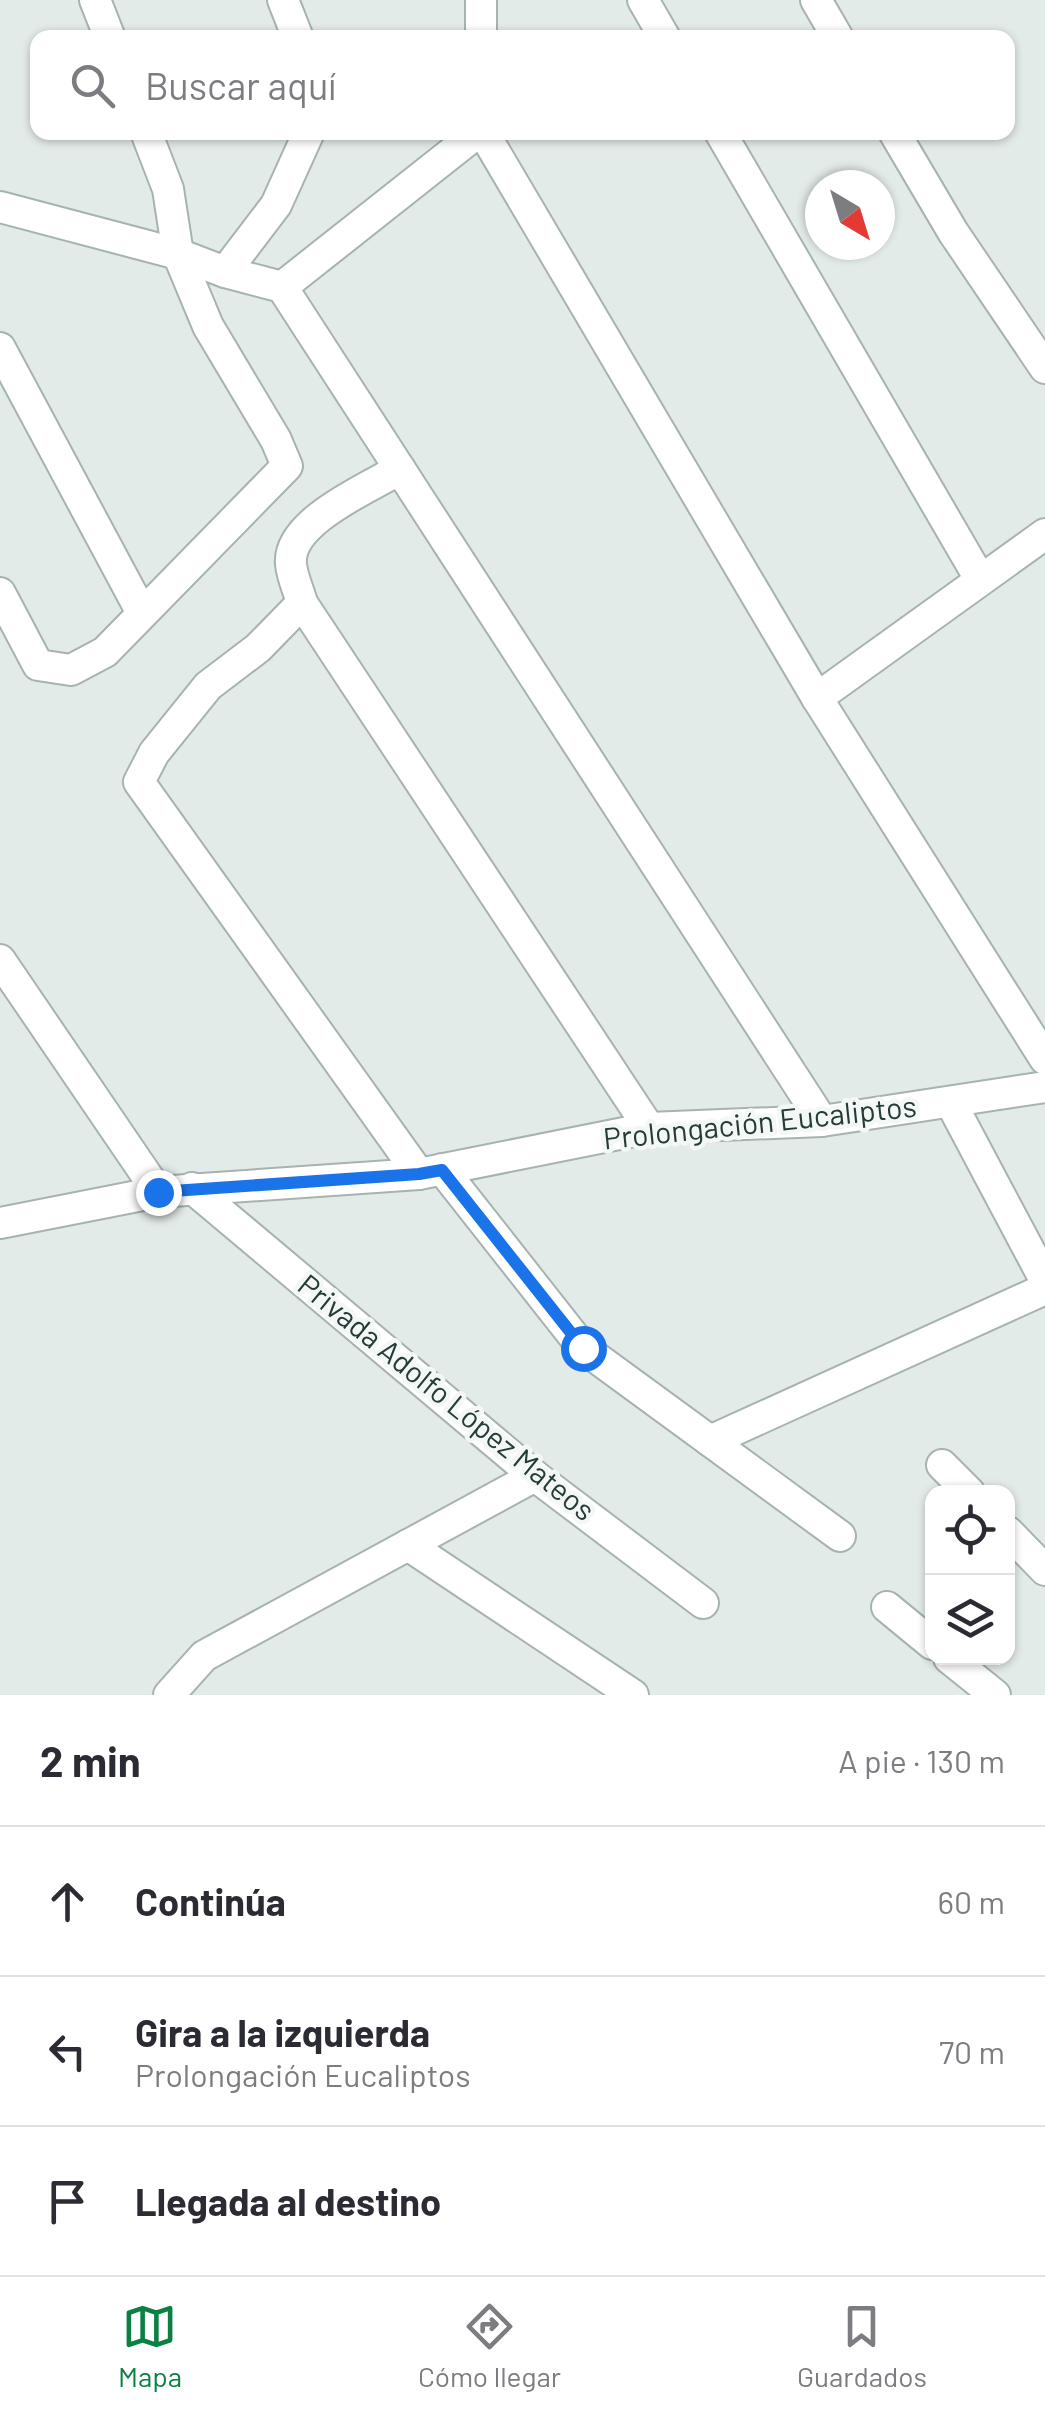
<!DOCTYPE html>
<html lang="es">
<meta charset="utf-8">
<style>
:root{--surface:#fff;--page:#f2f2f3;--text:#2b2b33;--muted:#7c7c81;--line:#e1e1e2;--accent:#0b8043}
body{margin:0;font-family:Barlow,sans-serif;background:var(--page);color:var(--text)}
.controls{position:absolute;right:30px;bottom:30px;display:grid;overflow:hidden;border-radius:20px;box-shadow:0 2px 8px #0004}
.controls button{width:90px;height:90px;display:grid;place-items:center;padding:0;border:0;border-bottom:2px solid var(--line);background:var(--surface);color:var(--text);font:50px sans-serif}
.compass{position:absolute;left:805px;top:170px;width:90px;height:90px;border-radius:50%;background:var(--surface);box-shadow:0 2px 8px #0004;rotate:142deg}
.stop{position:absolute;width:30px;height:30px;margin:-22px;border:8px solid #1a73e8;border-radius:50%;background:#fff}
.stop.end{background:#1a73e8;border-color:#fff;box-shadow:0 2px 10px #0008}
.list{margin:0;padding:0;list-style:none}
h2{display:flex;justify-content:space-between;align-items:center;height:130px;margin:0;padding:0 40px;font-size:42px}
h2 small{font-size:32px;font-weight:400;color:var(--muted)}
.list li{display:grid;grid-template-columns:65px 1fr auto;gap:30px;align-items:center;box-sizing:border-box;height:150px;padding:0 40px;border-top:2px solid var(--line)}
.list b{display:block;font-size:38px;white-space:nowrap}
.list p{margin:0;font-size:32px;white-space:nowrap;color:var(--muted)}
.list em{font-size:32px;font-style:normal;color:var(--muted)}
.icon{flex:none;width:55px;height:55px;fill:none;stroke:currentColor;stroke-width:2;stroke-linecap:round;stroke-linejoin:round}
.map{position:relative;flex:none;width:1045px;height:1695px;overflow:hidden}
.search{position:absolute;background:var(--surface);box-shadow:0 2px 8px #0004;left:30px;right:30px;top:30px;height:110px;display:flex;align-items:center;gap:25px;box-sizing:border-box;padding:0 35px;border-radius:20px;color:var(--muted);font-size:38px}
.sheet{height:580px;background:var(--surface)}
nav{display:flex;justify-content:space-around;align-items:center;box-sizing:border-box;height:140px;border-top:2px solid var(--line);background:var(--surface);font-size:28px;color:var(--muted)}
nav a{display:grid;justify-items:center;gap:5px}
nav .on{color:var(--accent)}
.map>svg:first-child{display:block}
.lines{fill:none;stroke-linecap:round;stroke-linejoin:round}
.street-casing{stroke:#a6b3b0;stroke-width:34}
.street{stroke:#fff;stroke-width:30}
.route{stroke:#1a73e8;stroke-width:12}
.labels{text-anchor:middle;stroke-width:9;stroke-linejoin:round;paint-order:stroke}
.street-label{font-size:30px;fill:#253b37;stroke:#f3f8f6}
</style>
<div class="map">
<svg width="1045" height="1695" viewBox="0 0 1045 1695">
<rect width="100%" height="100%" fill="#e3ebe9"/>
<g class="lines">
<defs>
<g id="street">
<path d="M95 0 110 38"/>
<path d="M283 0 298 38"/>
<path d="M481 0V38"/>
<path d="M643 0 665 38"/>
<path d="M816 0 838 38"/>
<path d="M483 132 817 698 1045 1059"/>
<path d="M720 132 980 579"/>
<path d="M894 132 953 232 1045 368"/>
<path d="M0 207 178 254 225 272 282 287 822 1121"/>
<path d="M225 272 276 205 309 132"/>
<path d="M282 287 478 132"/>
<path d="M0 348 142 613"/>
<path d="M400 469C368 488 287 522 291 564 292 577 299 591 302 603L258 648 208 686 154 753 139 782 419 1174"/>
<path d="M0 593 38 665 71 670 105 652 287 466 276 440 208 326 178 254 168 189 146 132"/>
<path d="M302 603 649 1128"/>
<path d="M817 698 1045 534"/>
<path d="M0 960 158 1192"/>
<path d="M951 1103 1045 1280"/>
<path d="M442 1169 583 1348 840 1536"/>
<path d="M192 1188 535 1476 703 1603"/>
<path d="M0 1223 158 1192 419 1174 649 1128 822 1121 1045 1087"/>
<path d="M710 1441 1045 1289"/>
<path d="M942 1465 969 1492"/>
<path d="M1008 1532 1045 1570"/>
<path d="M408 1545 633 1695"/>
<path d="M887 1607 932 1644"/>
<path d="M949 1658 995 1695"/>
<path d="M169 1695 204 1656 535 1476"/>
</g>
</defs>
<use href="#street" class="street-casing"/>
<use href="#street" class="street"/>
</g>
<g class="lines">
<path class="route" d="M158 1192 419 1174 442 1170 583 1348"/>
</g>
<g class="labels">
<g class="street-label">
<text transform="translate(760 1123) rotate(-6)" y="10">Prolongación Eucaliptos</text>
<text transform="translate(446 1398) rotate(39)" y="10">Privada Adolfo López Mateos</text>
</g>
</g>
</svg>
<div class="controls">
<button><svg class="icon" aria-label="locate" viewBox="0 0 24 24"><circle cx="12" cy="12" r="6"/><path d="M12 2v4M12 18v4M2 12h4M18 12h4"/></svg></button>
<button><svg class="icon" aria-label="layers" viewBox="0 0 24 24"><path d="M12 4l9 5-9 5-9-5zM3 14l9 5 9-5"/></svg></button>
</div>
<svg class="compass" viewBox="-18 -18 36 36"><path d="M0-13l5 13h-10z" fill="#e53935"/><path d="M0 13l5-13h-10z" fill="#7c7c81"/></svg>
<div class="stop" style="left:583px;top:1348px"></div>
<div class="stop end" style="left:158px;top:1192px"></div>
<div class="search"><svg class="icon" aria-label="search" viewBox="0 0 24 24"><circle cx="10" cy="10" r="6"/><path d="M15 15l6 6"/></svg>Buscar aquí</div>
</div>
<section class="sheet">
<h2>2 min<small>A pie · 130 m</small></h2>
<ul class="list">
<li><svg class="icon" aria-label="ahead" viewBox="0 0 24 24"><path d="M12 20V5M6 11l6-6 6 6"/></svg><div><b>Continúa</b></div><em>60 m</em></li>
<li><svg class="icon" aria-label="left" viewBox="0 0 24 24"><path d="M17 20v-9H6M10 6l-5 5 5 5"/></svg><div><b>Gira a la izquierda</b><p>Prolongación Eucaliptos</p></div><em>70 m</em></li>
<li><svg class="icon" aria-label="arrive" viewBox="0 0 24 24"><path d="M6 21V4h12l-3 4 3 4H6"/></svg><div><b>Llegada al destino</b></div></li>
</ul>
</section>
<nav>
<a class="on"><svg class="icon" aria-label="map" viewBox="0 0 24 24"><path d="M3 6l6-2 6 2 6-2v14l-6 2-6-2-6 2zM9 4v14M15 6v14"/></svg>Mapa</a>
<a><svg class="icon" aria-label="directions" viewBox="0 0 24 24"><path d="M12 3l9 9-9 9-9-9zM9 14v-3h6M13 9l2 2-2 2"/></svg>Cómo llegar</a>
<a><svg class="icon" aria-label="saved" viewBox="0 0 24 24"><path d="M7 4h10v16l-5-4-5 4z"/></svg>Guardados</a>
</nav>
